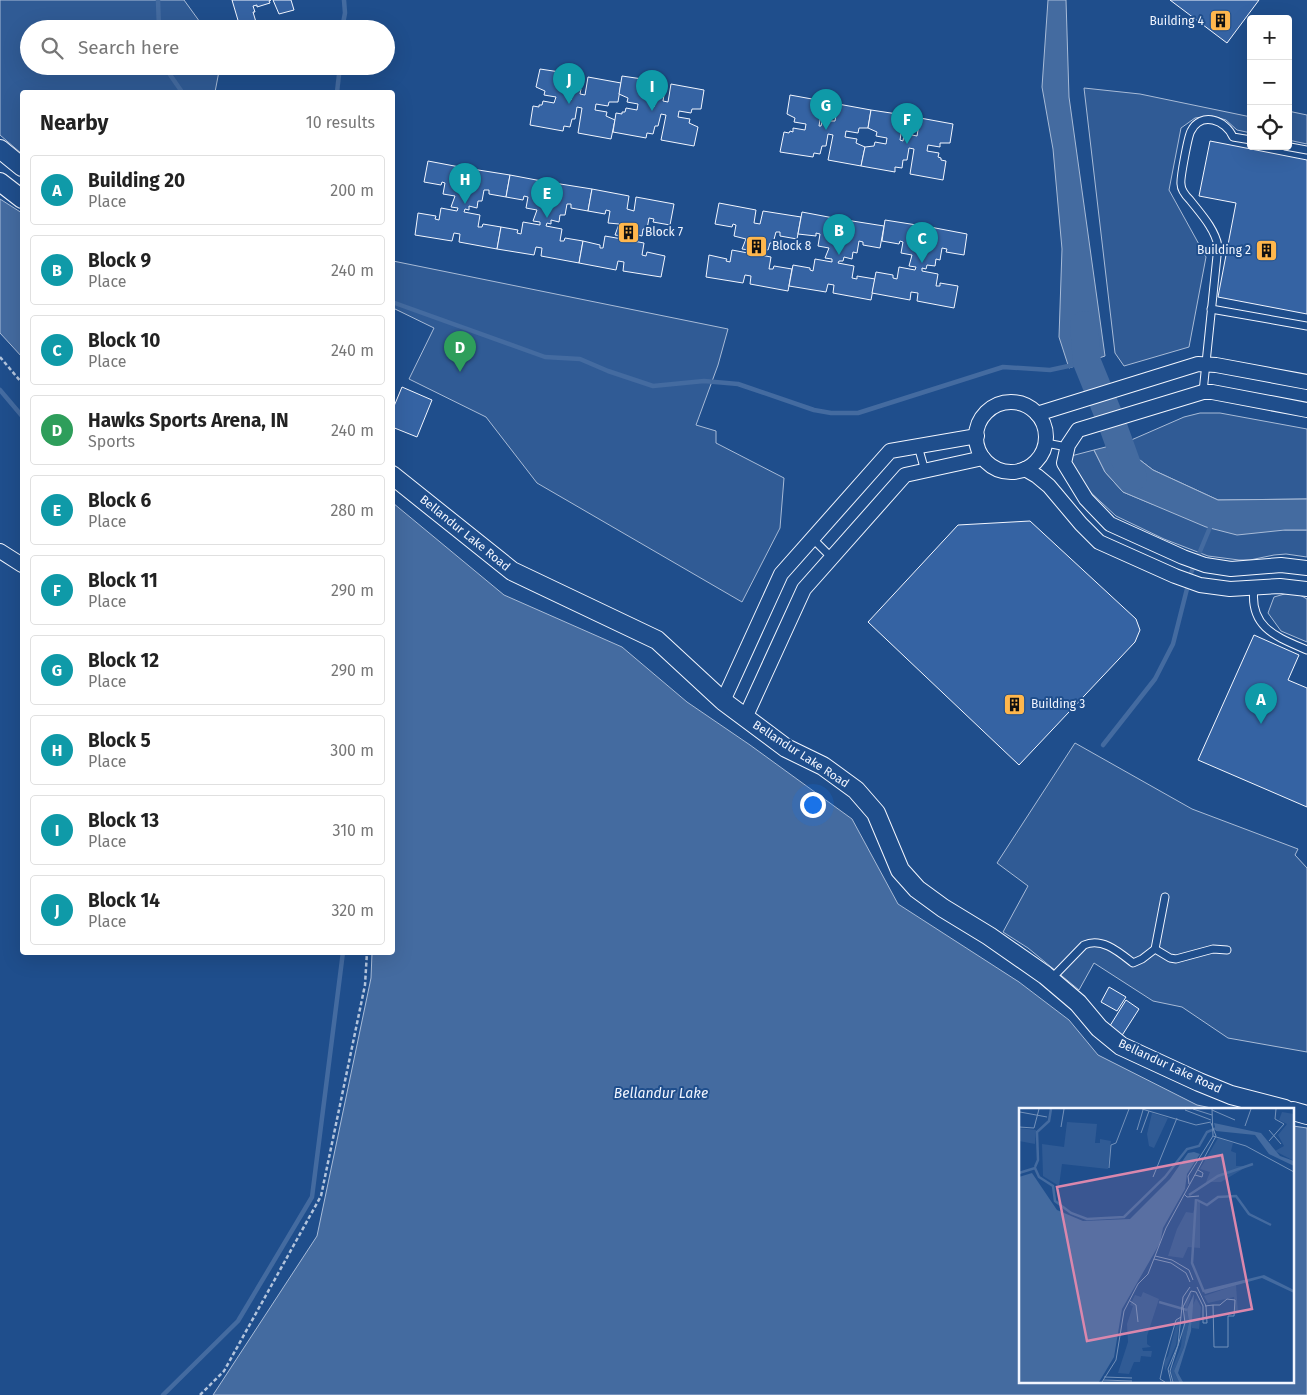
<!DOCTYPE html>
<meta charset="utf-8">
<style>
:root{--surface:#fff;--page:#f2f2f2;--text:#222;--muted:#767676;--line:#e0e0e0;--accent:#0f766e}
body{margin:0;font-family:"Fira Sans",sans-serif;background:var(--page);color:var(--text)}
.controls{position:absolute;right:15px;top:15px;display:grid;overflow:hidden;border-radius:5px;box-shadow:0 5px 20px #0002}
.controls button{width:45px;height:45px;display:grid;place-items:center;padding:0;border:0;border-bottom:1px solid var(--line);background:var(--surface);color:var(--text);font:25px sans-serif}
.you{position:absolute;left:812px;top:804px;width:18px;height:18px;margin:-12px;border:4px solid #fff;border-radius:50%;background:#1a73e8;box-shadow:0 0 0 8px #1a73e833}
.badge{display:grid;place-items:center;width:32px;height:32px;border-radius:50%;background:var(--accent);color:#fff;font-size:16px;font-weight:700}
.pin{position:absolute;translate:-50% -41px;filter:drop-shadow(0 1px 2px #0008)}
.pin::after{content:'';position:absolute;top:26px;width:18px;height:15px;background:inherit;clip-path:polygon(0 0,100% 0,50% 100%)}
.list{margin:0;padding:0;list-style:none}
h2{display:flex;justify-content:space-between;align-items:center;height:65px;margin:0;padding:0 20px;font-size:21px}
h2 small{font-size:16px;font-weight:400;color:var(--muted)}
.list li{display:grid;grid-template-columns:32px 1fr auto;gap:15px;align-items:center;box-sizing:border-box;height:70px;margin:0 10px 10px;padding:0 10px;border:1px solid var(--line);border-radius:5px}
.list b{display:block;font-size:19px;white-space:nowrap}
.list p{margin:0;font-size:16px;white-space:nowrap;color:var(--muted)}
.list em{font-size:16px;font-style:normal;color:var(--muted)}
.icon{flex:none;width:28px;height:28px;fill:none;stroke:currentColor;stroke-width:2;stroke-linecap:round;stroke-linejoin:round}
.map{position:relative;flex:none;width:1307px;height:1395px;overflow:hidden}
.search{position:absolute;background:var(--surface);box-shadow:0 5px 20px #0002;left:20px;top:20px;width:375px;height:55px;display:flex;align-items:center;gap:12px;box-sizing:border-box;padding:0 18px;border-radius:28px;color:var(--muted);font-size:19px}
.panel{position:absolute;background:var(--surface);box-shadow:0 5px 20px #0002;left:20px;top:90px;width:375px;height:865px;border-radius:5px}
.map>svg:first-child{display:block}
.built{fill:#305b95;stroke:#a8bbd7}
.water{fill:#446ba0;stroke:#a8bbd7}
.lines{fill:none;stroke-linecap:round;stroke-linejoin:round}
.stream{stroke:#446ba0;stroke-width:4.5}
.river{stroke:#446ba0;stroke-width:28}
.building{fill:#3563a3;stroke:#f2f6ff}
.service-casing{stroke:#f2f6ff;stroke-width:9}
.minor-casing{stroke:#f2f6ff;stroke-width:16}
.tertiary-casing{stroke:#f2f6ff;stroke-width:20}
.path{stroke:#b3c4dc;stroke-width:2.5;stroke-dasharray:4 2.5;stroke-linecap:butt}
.service{stroke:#1f4e8c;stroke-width:7}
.minor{stroke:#1f4e8c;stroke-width:14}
.tertiary{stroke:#1f4e8c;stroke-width:18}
.labels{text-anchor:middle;stroke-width:4;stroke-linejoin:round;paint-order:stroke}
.poi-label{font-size:12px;fill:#f2f6ff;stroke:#1f4e8c;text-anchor:start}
.street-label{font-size:12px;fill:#f2f6ff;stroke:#1f4e8c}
.water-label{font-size:14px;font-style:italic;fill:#f2f6ff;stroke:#1f4e8c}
.inset-river{fill:none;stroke:#446ba0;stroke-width:2.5}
.inset-road{fill:none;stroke:#7391ba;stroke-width:1}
.view{fill:#da87ad;fill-opacity:0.15;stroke:#da87ad;stroke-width:2.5}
.inset-edge{fill:none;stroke:#f2f6ff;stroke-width:2.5}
</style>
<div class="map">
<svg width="1307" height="1395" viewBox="0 0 1307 1395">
<rect width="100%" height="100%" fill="#1f4e8c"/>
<g class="built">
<path d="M0 0H184L205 29H29V66H220L215 92H22V154L0 135Z"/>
<path d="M1084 88 1140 94 1251 117V133L1237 130 1226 120 1212 116 1195 118 1181 128 1169 190 1206 257 1189 347 1124 366 1115 353Z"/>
<path d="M1288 111 1307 115V144L1288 140Z"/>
<path d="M393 261 728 329 718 365 696 425 716 431V443L784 478 780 528 742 602 537 483 486 417 409 379 434 328 393 308Z"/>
<path d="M1200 413H1220L1307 429V499L1218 500 1153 470 1136 457 1129 441 1184 417Z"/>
<path d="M1094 450 1105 472 1123 492 1152 504 1285 530H1307V557L1286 554 1274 555 1250 560H1239L1208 556 1164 539 1116 516 1087 489 1072 465 1071 456Z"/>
<path d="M1288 593 1300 595 1307 599V642L1281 631 1268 613 1274 597Z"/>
<path d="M1075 743 1192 809 1298 849 1295 855 1307 868V1052L1228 1038 1182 1007 1153 1001 1094 963 1079 990 1028 948 1003 932 1028 886 997 863Z"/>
</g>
<g class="water">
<path d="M1048 0H1066L1069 97 1105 356 1069 368 1059 337 1062 249 1053 149 1042 87Z"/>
<path d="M0 199 22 213V357L0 333Z"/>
<path d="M1129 441 1136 457 1153 470 1218 500 1307 499V530H1285L1237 535 1206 527 1123 492 1105 472 1094 450Z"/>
<path d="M393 503 504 595 622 647 687 702 750 745 852 819 898 904 1019 982 1069 1020 1098 1055 1197 1105 1216 1109H1021V1381H1293V1126L1307 1128V1395H213L317 1236 371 978 372 953 392 952Z"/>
</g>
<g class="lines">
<g class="stream">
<path d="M158 0 159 29"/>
<path d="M342 29 345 13 344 0"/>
<path d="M164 66 182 92"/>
<path d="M337 92 340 66"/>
<path d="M392 302 545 357 580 359 608 371 653 386 704 381 738 384 814 410 831 413H858L1003 367 1050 370 1073 365"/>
<path d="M0 390 22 416"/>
<path d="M1103 745 1155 679 1173 644 1191 573 1211 525"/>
<path d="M163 1395 238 1321 312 1197 343 952"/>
</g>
<path class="river" d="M1084 325 1087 362 1113 426 1131 476 1133 477"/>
</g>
<g class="building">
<path d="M232 0H271L269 1 270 3 257 7V5L253 6 255 12H253L256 22 240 27Z"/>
<path d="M273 0H291L294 10 279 14Z"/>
<path d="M1170 0H1259L1227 43Z"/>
<path d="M540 69 573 74 568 99 571 100 573 87 581 89 580 94 585 95 588 77 621 83 618 102H609L608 106 596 104 595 110 607 112 606 116 615 120 611 139 578 133 582 108 577 107 575 119H572L570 127 564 126 563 131 530 125 533 106 539 107V105H542L543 101 554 103 556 97 544 95 545 91 536 87Z"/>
<path d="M622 76 656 81 651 106 654 107 656 94 664 95 663 101 668 102 671 84 704 90 701 109H692L691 113 679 111 678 117 690 119 689 123 698 127 694 146 661 140 666 115 661 114 658 126H655L653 134 647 133 646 138 613 132 616 113 622 114V112H625L626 108 637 110 638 104 627 102 628 98 619 94Z"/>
<path d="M790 95 823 101 819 126H821L824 114 831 115 830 121H835L838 104 871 110 868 128H859L858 133 846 131 845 137 857 139 856 143 865 147 861 166 828 160 833 135 828 134 826 146H822L820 154 814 153 813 157 780 152 784 132 789 133 790 131 793 132V128L805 130 806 124 794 122 795 118 787 114Z"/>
<path d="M871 110 904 115 900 140 903 141 905 128 913 129 912 135 917 136 920 118 953 124 950 143H940V147L928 145 927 151 939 153 938 157 941 158V160L946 161 943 180 910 174 914 149 909 148 907 160H903L902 168 895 167V172L861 166 865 147 874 146 875 142 886 144 887 138 876 136 877 132 868 128Z"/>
<path d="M1210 141 1307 160V314L1218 297 1236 203 1199 196Z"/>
<path d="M428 161 465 168 463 181 469 183 472 169 510 175 506 197 489 194V190H484L482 201H478L477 208 469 206V210L465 209 464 212 480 215 478 227H482L483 224 501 227 497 249 459 242 460 234 454 233 452 241 415 235 418 213 436 216 435 219 439 220 441 208 457 211 458 208 451 207 455 196 443 194 445 183 442 182 441 185 424 182Z"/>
<path d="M510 175 547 182 545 195 551 196 554 183 592 189 588 211 571 208V204H567L565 215H560L559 222 551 220V224L547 223 546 226 562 229 560 241H564L565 238 583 241 579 263 541 256 542 248 536 247 534 255 497 249 501 227 518 230 517 233 521 234 523 222 540 225V222L533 221 537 210 526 208 528 197 524 196 523 200 506 197Z"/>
<path d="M592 189 629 196 627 209 634 211 636 197 674 204 670 225 653 222 654 219 649 218 647 229H643L642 236 634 234 633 238H629L628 240 644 243 642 255 646 256 647 252 665 256 661 277 623 271 624 262 618 261 616 270 579 263 583 241 600 245V248H603L605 236 622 239V236L615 235 619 224 608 223 610 211 606 210 605 214 588 211Z"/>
<path d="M719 203 756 210 754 223 760 224 763 211 801 217 797 239 780 236V232H776L773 243H770L768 250 760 248V252L756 251 755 254 771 257 769 269H773L774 266 792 269 788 291 750 284 751 276 745 275 743 283 706 277 709 255 727 259 726 261 730 262 732 250 748 253 749 250 742 249 746 239 734 236 736 225 733 224 732 227 715 224Z"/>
<path d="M802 212 839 219 837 233 844 234 846 220 884 226 880 248 863 245V242L859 241 857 253 853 252 852 259 844 257 843 261H839L838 263 854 266 852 278 857 279V276L875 279 871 300 833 293 834 285 828 284 826 292 789 286 793 265 810 268V270L813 271 815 259 832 262V259L825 258 829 248 818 246 820 234 816 233V236L798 234Z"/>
<path d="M885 220 923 226 920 240 927 241 930 227 967 234 964 255 946 252 947 249 942 248 940 260 936 259 935 266 927 265 926 269 922 268V271L938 274 936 286H940V283L958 286 954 308 917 301 918 293 911 292 910 300 872 293 876 272 893 275V278L897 279 899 267 915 270 916 267 909 266 912 255 901 253 903 242 900 241 899 244 882 241Z"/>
<path d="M402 387 432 400 417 437 392 427V411Z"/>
<path d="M1030 521 1136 619 1140 630 1135 642 1019 765 868 622 958 525Z"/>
<path d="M1254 635 1299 655 1288 680 1307 688V807L1198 760Z"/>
<path d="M1109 987 1126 997 1117 1011 1101 1002Z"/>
<path d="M1126 1000 1139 1009 1121 1037 1108 1029Z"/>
</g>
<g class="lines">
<defs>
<g id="service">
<path d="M1285 146 1307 150"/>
<path d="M1211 309 1307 326"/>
<path d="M1203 392 1218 246C1215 229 1201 214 1190 200 1186 196 1181 190 1181 184 1180 179 1188 136 1191 131 1201 111 1226 120 1233 137L1251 140"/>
<path d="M1046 443 1067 447"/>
<path d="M918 446 925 471"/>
<path d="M812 538 832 558"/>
<path d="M1254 588C1249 628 1277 637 1307 650"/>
<path d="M1155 949 1165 897"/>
<path d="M1051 979 1084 945C1102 937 1119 952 1133 963L1142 959 1155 949 1170 958 1176 959 1213 949 1227 950"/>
</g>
<g id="minor">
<circle cx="1011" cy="437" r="35"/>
<path d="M1307 410 1212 392H1203L1078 430 1068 445 1064 463 1086 499 1110 524 1183 557 1205 565 1231 569 1281 565 1307 568"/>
<path d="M1037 414 1198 364 1216 365 1307 382"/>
<path d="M1025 469 1037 476 1049 486 1081 524 1099 542 1175 576 1200 585 1230 589 1280 586 1307 589"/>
<path d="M0 551 22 565"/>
<path d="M723 701 781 574 890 451 977 436"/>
<path d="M745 718 804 589 905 475 983 458"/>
</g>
<g id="tertiary">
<path d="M0 149 22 167"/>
<path d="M0 182 22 199"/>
<path d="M392 475 512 571 657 640 723 701 786 748 823 766 856 790 876 813 900 870 917 889 943 908 989 936 1045 975 1078 1003 1099 1028 1121 1046 1199 1082 1231 1095 1285 1109"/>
<path d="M1293 1111 1307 1115"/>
</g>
</defs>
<use href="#service" class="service-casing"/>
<use href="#minor" class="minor-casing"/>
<use href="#tertiary" class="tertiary-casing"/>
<g class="path">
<path d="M0 357 22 383"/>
<path d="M200 1395 224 1371 321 1196 365 985 367 952"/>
</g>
<use href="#service" class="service"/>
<use href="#minor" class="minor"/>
<use href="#tertiary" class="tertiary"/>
</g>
<defs>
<symbol id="building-square" viewBox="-11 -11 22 22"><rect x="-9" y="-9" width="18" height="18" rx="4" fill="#ffb74d" stroke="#1f4e8c"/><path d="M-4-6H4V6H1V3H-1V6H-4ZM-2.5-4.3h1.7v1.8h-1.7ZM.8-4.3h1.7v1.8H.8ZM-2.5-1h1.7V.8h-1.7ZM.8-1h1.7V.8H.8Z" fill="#111"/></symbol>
</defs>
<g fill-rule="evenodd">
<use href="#building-square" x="1208" y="8" width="25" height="25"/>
<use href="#building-square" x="616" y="220" width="25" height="25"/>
<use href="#building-square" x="744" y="234" width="25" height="25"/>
<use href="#building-square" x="1254" y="238" width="25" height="25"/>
<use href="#building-square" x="1002" y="692" width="25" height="25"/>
</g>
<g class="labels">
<g class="poi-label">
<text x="1204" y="25" text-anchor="end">Building 4</text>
<text x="645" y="236">Block 7</text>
<text x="772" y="250">Block 8</text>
<text x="1251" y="254" text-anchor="end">Building 2</text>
<text x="1031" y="708">Building 3</text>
</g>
<g class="street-label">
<text transform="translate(465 533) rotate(39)" y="4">Bellandur Lake Road</text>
<text transform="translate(801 754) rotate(33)" y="4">Bellandur Lake Road</text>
<text transform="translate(1170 1066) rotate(25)" y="4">Bellandur Lake Road</text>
</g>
<g class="water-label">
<text x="661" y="1098">Bellandur Lake</text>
</g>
</g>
<g transform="translate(1019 1108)">
<rect width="275" height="275" fill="#1f4e8c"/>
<path d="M263 4 275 6V53L256 43 265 38 259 27 268 16 260 12ZM133 5 149 10 135 40 130 38 128 26ZM48 14 78 16 76 35H81V31L92 33 89 61 43 56 40 78 24 68 23 36 45 39ZM0 20 17 22 16 36 0 33ZM199 30 214 35 212 43 217 45V58H229L202 74H187L191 64 181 61ZM177 94H181V140L169 139 164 150 149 148 158 121 167 104 174 105ZM217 177 219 205H216L215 189 189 195 185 188ZM124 184 140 191 128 228V236L132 239 123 240 124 243H133L132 249 122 248 121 254H115L110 266 99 265 109 234 108 216 114 198 111 197 116 187 122 189ZM173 184 168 201 170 214 165 239 155 263 160 274H155L152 263 162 238 167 191ZM177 190 182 199 180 221 173 220 172 202ZM161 211 157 237 146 263 145 253 149 248 158 213Z" fill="#305b95"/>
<path d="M195 15 242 25 261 48 275 53V58L250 46 236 27 197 23ZM175 44 181 46 168 66 166 81 144 120 141 135 103 201 95 249 80 274H0V69L13 65 38 102 64 113 111 111 151 71 169 45ZM245 167 275 182V185L243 170 186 186 184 182ZM175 186 172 223 159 265 164 274H160L155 263 165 239 170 214 168 201Z" fill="#446ba0"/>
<path class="inset-river" d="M16 59 19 52 18 24 30 13 32 1M0 65 16 60 20 69 34 78 36 93 52 105 68 111 105 109 146 69 168 41 180 38 188 24 198 20M170 87 199 68 234 56M177 91 173 155 185 184M178 92 188 97 199 89 217 88 230 106 252 117M140 194 168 202"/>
<path class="inset-road" d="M123 1 177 17 192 14M174 1 193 7M166 2 192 12M193 2 216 12M1 4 28 9M226 18 232 1M0 19 15 20 20 1M42 19 45 1M118 22 124 2M250 22 262 36M122 25 130 3M194 28 227 38 275 64M250 33 265 16 256 11 257 1M90 60 92 37 97 35 110 1M176 67 183 69 184 65 179 62M134 69 158 10M170 76 169 68 194 28 193 1M165 86 168 89 180 88M136 148 153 152 170 162 174 172M135 151 152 155 167 165 171 174M111 193 117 197 119 214M186 198 194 197H201L202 196 208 191 216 192 215 208H209V239H195L194 197M85 269 113 270M84 272 113 273M83 274 97 252 105 203 119 176 129 166 147 120 197 28 192 15M146 274 141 271 145 253 157 212 162 209M152 274 149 261 159 237 164 189 171 179M154 274 151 263 166 215 164 199 172 183 177 184 184 198V215H188L187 198 178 179"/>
<path class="view" d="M203 47 233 201 68 233 38 79Z"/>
<rect width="275" height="275" class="inset-edge"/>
</g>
</svg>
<div class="controls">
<button>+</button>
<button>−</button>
<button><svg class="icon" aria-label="locate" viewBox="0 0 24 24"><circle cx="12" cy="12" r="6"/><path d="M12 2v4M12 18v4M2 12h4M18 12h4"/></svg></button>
</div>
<div class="you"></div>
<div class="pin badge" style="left:1261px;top:724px;background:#0f9aa8">A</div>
<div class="pin badge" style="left:839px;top:255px;background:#0f9aa8">B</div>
<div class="pin badge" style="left:922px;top:263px;background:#0f9aa8">C</div>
<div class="pin badge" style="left:460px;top:372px;background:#2e9e5b">D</div>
<div class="pin badge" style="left:547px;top:218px;background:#0f9aa8">E</div>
<div class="pin badge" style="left:907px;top:144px;background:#0f9aa8">F</div>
<div class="pin badge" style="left:826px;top:130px;background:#0f9aa8">G</div>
<div class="pin badge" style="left:465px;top:204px;background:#0f9aa8">H</div>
<div class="pin badge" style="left:652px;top:111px;background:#0f9aa8">I</div>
<div class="pin badge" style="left:569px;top:104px;background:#0f9aa8">J</div>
<div class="search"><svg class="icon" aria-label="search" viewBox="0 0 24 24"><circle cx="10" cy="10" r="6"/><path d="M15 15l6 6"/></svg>Search here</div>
<section class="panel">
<h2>Nearby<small>10 results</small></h2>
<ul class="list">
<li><span class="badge" style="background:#0f9aa8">A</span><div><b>Building 20</b><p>Place</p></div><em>200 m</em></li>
<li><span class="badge" style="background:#0f9aa8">B</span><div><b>Block 9</b><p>Place</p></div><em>240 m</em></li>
<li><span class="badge" style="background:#0f9aa8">C</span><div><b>Block 10</b><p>Place</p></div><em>240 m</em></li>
<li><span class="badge" style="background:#2e9e5b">D</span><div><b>Hawks Sports Arena, IN</b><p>Sports</p></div><em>240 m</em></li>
<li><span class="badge" style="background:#0f9aa8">E</span><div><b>Block 6</b><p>Place</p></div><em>280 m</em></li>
<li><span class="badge" style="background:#0f9aa8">F</span><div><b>Block 11</b><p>Place</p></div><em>290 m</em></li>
<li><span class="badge" style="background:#0f9aa8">G</span><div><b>Block 12</b><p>Place</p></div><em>290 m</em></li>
<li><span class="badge" style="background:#0f9aa8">H</span><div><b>Block 5</b><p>Place</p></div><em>300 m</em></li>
<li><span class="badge" style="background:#0f9aa8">I</span><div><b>Block 13</b><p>Place</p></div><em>310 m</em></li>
<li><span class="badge" style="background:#0f9aa8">J</span><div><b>Block 14</b><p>Place</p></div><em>320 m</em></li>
</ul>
</section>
</div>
